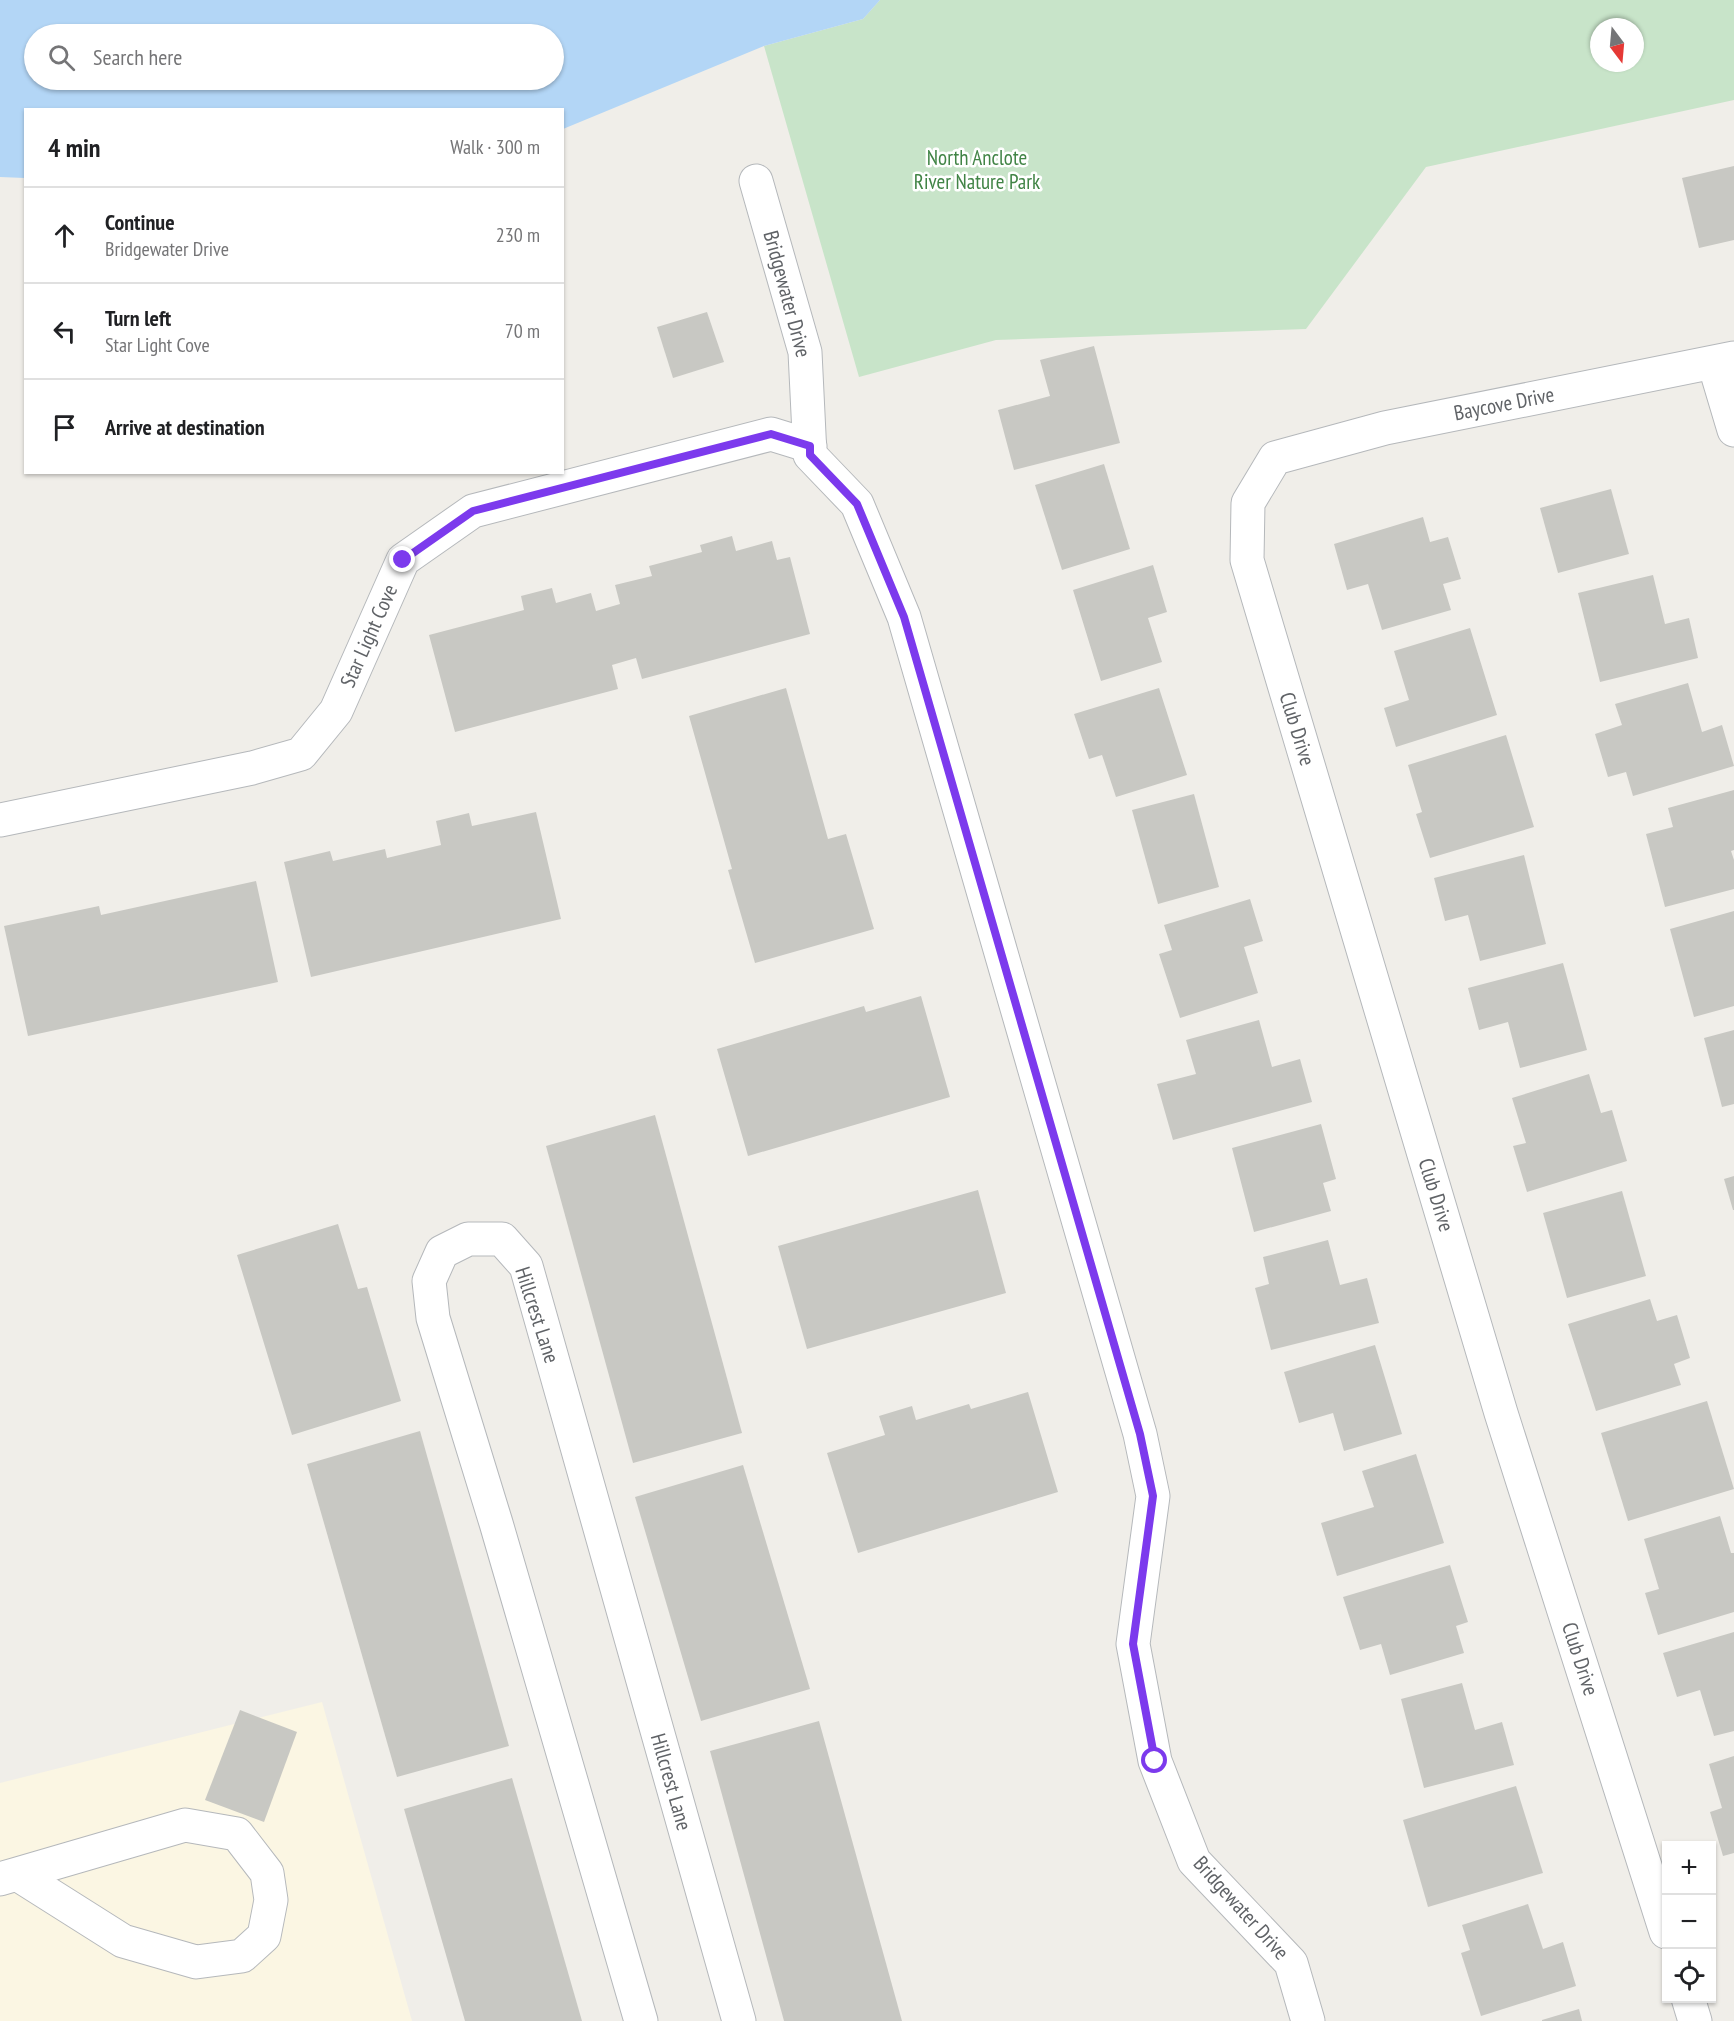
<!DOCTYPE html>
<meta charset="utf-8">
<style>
:root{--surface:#fff;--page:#f2f2f2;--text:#202124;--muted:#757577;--line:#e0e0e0}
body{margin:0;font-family:"PT Sans Narrow",sans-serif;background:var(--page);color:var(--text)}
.controls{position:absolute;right:18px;bottom:18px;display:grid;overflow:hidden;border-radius:0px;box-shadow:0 2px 4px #0004}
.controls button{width:54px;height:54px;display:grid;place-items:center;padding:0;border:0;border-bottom:2px solid var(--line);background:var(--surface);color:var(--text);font:30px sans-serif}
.compass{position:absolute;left:1590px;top:18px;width:54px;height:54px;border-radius:50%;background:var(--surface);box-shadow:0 2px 4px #0004;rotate:164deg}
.stop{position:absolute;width:18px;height:18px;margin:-14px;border:4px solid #7c3aed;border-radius:50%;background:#fff}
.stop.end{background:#7c3aed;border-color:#fff;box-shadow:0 2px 6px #0008}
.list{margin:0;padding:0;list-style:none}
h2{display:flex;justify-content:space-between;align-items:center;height:78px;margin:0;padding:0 24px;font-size:26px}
h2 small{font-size:20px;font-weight:400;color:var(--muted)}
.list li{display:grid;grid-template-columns:39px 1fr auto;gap:18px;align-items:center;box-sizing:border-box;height:96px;padding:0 24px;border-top:2px solid var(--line)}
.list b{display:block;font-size:22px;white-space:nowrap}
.list p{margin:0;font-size:20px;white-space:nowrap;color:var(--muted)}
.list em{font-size:20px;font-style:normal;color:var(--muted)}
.icon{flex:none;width:33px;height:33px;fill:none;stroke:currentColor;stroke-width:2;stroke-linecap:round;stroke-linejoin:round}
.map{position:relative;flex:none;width:1734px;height:2021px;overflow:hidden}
.search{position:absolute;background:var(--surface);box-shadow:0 2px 4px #0004;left:24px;top:24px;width:540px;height:66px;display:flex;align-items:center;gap:15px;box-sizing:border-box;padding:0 21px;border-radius:33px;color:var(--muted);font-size:22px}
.panel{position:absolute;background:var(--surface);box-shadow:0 2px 4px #0004;left:24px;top:108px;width:540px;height:366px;border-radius:0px}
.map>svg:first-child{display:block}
.commercial{fill:#fbf6e3}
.green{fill:#c8e4c9;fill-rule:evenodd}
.water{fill:#b3d6f6;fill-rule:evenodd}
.building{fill:#c8c8c3}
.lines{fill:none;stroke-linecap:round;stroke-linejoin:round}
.minor-casing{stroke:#b5b8bb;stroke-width:35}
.minor{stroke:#fff;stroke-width:33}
.route{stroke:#7c3aed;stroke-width:8}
.labels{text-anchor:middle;stroke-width:5;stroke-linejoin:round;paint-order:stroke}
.park-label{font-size:21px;fill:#418446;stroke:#fff}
.street-label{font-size:21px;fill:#606367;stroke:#fff}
</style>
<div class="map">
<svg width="1734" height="2021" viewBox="0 0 1734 2021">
<rect width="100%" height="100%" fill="#f0eee9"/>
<path class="commercial" d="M322 1702 412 2021H0V1783Z"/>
<path class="green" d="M880 0H1734V100L1426 167 1306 329 996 340 859 377 764 46 863 19ZM1599 27H1635V63H1599Z"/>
<path class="water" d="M0 0H880L863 19 764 46 563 129 562 110H26L25 178 0 177ZM34 34H554V80H34Z"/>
<g class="building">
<path d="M1734 166V240L1699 248 1682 178Z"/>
<path d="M707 312 724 362 673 378 657 327Z"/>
<path d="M1094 346 1120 443 1014 470 998 410 1050 396 1040 360Z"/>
<path d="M1104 464 1130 549 1062 570 1035 485Z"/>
<path d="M1611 489 1629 554 1558 573 1540 508Z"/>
<path d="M1423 517 1430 542 1448 537 1461 579 1443 584 1451 610 1382 630 1368 584 1347 590 1334 544Z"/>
<path d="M732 536 736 551 772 541 777 560 790 557 810 634 642 679 636 658 612 665 618 689 455 732 429 635 524 610 521 596 552 588 556 603 591 593 596 611 620 604 615 585 652 576 649 566 702 552 700 545Z"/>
<path d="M1153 565 1167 612 1148 618 1162 662 1101 681 1073 590Z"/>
<path d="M1653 575 1665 624 1689 618 1698 658 1600 682 1578 593Z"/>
<path d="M1470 628 1497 715 1396 747 1384 708 1409 700 1394 651Z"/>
<path d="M1688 683 1702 732 1722 725 1734 766 1633 796 1626 772 1608 777 1595 734 1622 725 1615 704Z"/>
<path d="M786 688 828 839 846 834 874 929 755 963 728 870 732 869 689 716Z"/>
<path d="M1159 688 1187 775 1116 797 1102 755 1089 759 1074 714Z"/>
<path d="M1506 735 1534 827 1430 858 1416 814 1422 812 1408 765Z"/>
<path d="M1734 790V850L1731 851 1734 860V889L1665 907 1646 834 1673 827 1668 808Z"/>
<path d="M1194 794 1219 887 1158 904 1132 810Z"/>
<path d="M536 812 561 919 311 977 284 862 330 851 333 861 385 849 387 858 441 845 436 821 469 813 472 826Z"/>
<path d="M1524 855 1546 944 1480 961 1468 915 1445 921 1434 878Z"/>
<path d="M256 881 278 982 28 1036 4 926 99 906 101 915Z"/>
<path d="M1250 899 1263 941 1244 947 1258 993 1180 1018 1159 954 1172 950 1164 925Z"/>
<path d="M1734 911V1006L1694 1017 1670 929Z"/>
<path d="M1563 963 1587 1050 1520 1068 1508 1022 1479 1030 1468 988Z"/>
<path d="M921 996 950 1097 748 1156 717 1049 864 1006 866 1012Z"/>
<path d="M1259 1020 1272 1067 1300 1059 1312 1102 1173 1140 1157 1084 1196 1074 1186 1040Z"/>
<path d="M1734 1030V1104L1722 1107 1704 1038Z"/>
<path d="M1589 1074 1601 1113 1612 1110 1627 1161 1527 1192 1513 1146 1526 1143 1512 1098Z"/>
<path d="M655 1115 742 1433 633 1463 546 1146Z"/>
<path d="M1321 1124 1336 1179 1323 1183 1331 1211 1254 1232 1232 1148Z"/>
<path d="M1734 1176V1210H1733L1724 1179Z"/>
<path d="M978 1190 1006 1293 807 1349 778 1246Z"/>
<path d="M1622 1191 1646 1276 1567 1298 1543 1213Z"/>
<path d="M338 1224 358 1289 367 1287 401 1401 292 1435 237 1255Z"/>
<path d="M1328 1240 1340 1285 1367 1278 1379 1323 1271 1350 1255 1288 1269 1284 1263 1257Z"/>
<path d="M1650 1299 1657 1321 1677 1315 1690 1358 1674 1364 1681 1385 1596 1411 1568 1324Z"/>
<path d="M1375 1345 1402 1434 1344 1451 1333 1413 1299 1423 1284 1372Z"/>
<path d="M1028 1392 1058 1492 858 1553 827 1453 885 1435 879 1416 912 1406 916 1420 969 1404 971 1409Z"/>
<path d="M1707 1401 1734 1489 1628 1521 1601 1433Z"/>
<path d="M420 1431 509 1746 397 1777 307 1464Z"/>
<path d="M1416 1454 1444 1543 1337 1576 1321 1523 1374 1507 1362 1471Z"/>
<path d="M743 1465 810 1689 701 1721 635 1497Z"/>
<path d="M1720 1516 1731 1553H1734V1612L1658 1635 1645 1593 1659 1589 1644 1539Z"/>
<path d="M1450 1565 1468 1622 1456 1626 1464 1653 1390 1675 1381 1644 1360 1650 1343 1597Z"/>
<path d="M1734 1632V1731L1714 1736 1700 1690 1677 1697 1663 1653Z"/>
<path d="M1462 1683 1475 1730 1502 1722 1514 1765 1424 1788 1401 1699Z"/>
<path d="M240 1710 297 1732 264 1822 205 1800Z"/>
<path d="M819 1721 902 2021H784L710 1751Z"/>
<path d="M1734 1756V1853L1723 1856 1710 1812 1722 1808 1709 1764Z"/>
<path d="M512 1778 582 2021H465L404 1809Z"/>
<path d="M1516 1786 1543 1873 1428 1907 1403 1820Z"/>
<path d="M1528 1904 1543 1949 1563 1942 1576 1986 1481 2016 1461 1953 1470 1950 1462 1925Z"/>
<path d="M1579 2009 1582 2021H1542V2020Z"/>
</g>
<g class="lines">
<defs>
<g id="minor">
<path d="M756 181 805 352 810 455 857 504 904 617 1140 1434 1153 1496 1133 1644 1155 1761 1194 1861 1291 1963 1308 2021"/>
<path d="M1714 363 1734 430"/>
<path d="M0 820 252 768 301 754 336 711 403 560 473 511 771 434 810 446"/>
<path d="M0 1879 17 1874 185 1825 237 1834 267 1873 271 1900 264 1936 242 1956 196 1962 123 1941 17 1874"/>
<path d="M1666 1932 1501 1413 1247 560 1248 503 1275 458 1385 428 1734 358"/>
<path d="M1688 1998 1695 2021"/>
<path d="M641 2021 496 1523 433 1318 429 1281 442 1252 468 1239H502L526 1266 739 2021"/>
</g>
</defs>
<use href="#minor" class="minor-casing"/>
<use href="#minor" class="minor"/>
</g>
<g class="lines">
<path class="route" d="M403 560 473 511 771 434 810 446V455L857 504 904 617 1140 1434 1153 1496 1133 1644 1155 1761"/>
</g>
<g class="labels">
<g class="park-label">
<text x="977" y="165">North Anclote<tspan x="977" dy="24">River Nature Park</tspan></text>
</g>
<g class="street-label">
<text transform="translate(787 294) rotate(75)" y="7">Bridgewater Drive</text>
<text transform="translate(1504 404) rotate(-11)" y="7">Baycove Drive</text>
<text transform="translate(369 636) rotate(-66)" y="7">Star Light Cove</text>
<text transform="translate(1297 729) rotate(73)" y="7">Club Drive</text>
<text transform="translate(1436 1195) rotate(73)" y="7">Club Drive</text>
<text transform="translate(537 1315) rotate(72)" y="7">Hillcrest Lane</text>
<text transform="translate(1580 1659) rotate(72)" y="7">Club Drive</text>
<text transform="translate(671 1782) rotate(74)" y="7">Hillcrest Lane</text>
<text transform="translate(1241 1908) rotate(48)" y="7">Bridgewater Drive</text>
</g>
</g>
</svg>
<div class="controls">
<button>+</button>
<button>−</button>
<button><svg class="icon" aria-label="locate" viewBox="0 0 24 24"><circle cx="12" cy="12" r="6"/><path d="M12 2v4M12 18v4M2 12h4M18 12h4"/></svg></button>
</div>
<svg class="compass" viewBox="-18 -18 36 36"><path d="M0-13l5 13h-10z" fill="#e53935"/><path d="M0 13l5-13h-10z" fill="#757577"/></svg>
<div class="stop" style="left:1155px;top:1761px"></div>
<div class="stop end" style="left:403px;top:560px"></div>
<div class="search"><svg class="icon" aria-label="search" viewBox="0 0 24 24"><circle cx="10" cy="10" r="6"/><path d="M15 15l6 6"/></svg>Search here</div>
<section class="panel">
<h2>4 min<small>Walk · 300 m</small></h2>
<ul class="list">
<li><svg class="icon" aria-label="ahead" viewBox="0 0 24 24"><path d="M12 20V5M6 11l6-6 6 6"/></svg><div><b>Continue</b><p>Bridgewater Drive</p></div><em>230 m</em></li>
<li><svg class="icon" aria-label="left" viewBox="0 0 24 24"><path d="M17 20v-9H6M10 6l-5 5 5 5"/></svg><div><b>Turn left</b><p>Star Light Cove</p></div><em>70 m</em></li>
<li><svg class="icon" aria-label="arrive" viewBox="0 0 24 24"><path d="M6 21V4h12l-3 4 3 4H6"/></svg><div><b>Arrive at destination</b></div></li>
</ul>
</section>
</div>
